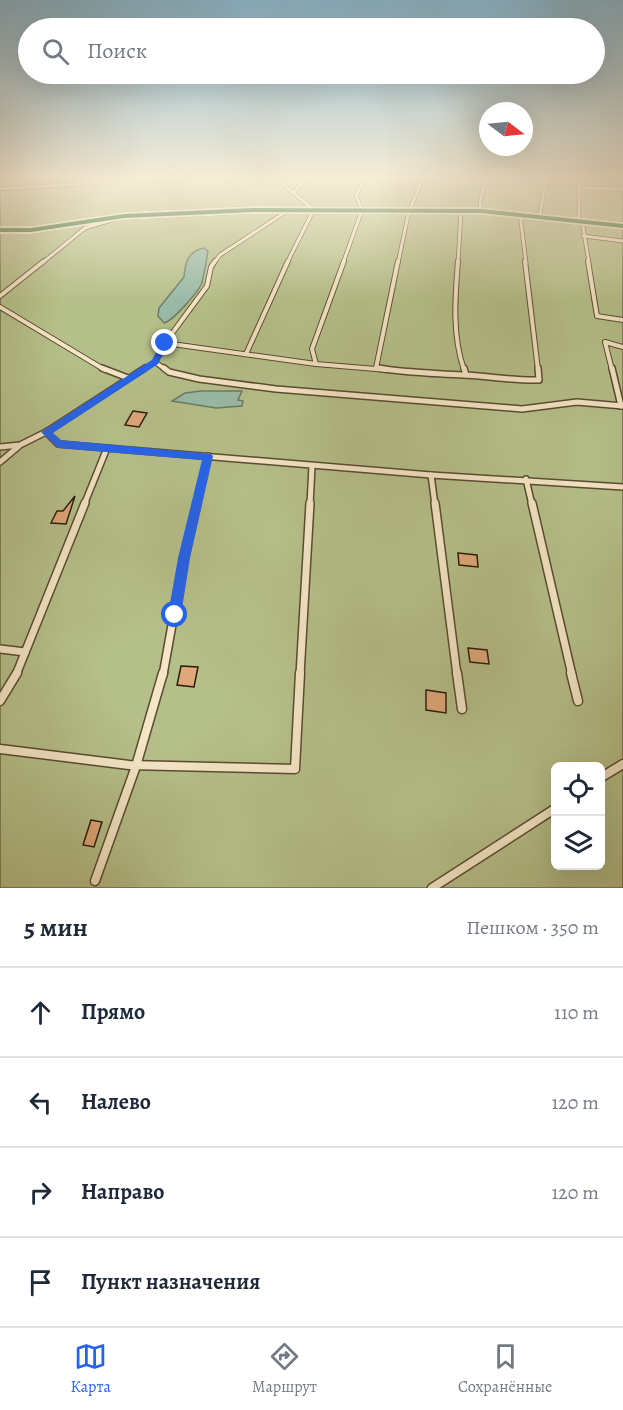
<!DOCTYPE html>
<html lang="ru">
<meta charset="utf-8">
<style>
:root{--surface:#fff;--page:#f6f6f7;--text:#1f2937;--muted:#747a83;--line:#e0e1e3;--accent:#2563eb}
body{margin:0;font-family:Alegreya,serif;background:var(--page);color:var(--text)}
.controls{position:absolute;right:18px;bottom:18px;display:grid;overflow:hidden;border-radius:9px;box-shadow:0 6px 24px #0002}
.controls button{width:54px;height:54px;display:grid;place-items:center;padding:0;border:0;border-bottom:2px solid var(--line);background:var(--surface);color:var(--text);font:30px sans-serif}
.compass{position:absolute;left:479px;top:102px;width:54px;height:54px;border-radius:50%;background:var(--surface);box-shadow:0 6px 24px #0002;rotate:106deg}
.stop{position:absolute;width:18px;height:18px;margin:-14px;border:4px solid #2563eb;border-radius:50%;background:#fff}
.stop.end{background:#2563eb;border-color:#fff;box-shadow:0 2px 6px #0008}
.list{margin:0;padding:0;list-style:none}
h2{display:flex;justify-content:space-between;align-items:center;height:78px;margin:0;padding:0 24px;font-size:26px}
h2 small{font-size:20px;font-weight:400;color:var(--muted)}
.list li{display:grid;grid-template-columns:39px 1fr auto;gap:18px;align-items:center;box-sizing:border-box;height:90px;padding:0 24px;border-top:2px solid var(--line)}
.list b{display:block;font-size:22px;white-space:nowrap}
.list em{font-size:20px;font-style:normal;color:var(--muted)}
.icon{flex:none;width:33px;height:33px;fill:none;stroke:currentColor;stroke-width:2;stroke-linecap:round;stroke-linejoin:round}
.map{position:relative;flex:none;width:623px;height:888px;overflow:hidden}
.search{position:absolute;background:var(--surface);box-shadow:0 6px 24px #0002;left:18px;right:18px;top:18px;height:66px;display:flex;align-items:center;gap:15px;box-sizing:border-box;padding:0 21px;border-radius:33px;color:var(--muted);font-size:22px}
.sheet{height:438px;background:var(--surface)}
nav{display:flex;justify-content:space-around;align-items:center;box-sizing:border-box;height:84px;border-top:2px solid var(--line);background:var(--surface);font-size:16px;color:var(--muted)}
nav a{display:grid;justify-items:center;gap:3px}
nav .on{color:var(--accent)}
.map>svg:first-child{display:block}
.green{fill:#b5bf89;stroke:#6f6e4a;stroke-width:1.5;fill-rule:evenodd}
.water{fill:#99baa7;stroke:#6c7b68;stroke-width:1.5}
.building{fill:#e0a77a;stroke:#291c0a;stroke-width:1.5}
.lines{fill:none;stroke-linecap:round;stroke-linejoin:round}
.service-far4-casing{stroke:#5a4b31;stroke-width:4.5}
.service-far3-casing{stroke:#5a4b31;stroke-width:6}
.service-far2-casing{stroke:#5a4b31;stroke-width:8}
.service-far1-casing{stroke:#5a4b31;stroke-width:10}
.service-casing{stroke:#5a4b31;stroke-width:11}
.minor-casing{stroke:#5a4b31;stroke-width:4}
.service-far4{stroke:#f4e6c6;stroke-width:3}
.service-far3{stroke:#f4e6c6;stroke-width:4}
.service-far2{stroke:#f4e6c6;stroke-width:5}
.service-far1{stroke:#f4e6c6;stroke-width:7}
.service{stroke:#f4e6c6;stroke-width:8}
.minor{fill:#f4e6c6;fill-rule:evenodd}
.cycleway-casing{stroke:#f4e6c6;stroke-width:4}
.cycleway{fill:#1b5e20;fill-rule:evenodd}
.route{fill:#2563eb}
</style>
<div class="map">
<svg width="623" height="888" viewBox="0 0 623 888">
<rect width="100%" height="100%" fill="#eed8a7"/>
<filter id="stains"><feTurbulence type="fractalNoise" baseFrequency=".00333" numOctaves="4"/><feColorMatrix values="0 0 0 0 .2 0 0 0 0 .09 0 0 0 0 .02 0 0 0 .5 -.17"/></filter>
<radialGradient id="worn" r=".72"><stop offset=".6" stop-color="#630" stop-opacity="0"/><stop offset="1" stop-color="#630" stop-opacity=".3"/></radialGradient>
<path class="green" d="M0 177H623V888H0ZM556 766H600V866H556Z"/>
<g class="water">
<path d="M204 248 208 251C207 257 203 281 201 285 196 294 173 321 164 323L158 316 159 308 184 277C185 263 188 251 204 248Z"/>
<path d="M201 391H242L238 400 243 401 242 406 216 408 172 401 185 393Z"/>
</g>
<g class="building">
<path d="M133 411 147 413 139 427 125 425Z"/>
<path d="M75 496 66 524 51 523 57 511H63Z"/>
<path d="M458 553 477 555 478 567 459 565Z"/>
<path d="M468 648 487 650 489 664 470 662Z"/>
<path d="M181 666 198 667 194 687 177 685Z"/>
<path d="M426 690 446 693V713L426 710Z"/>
<path d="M91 820 102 822 94 847 83 845Z"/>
</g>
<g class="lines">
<defs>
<g id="service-far4">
<path d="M274 177 314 210"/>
<path d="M579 177V221"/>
<path d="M0 178 3 177"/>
<path d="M579 188 623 189"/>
<path d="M0 189 187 177"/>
<path d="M294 192 307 177"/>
<path d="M481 211 480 202 486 177"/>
<path d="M520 214 526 263"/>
<path d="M540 216 546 177"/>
<path d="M582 221 589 263"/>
<path d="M583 236 623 241"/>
<path d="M42 263 85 228 122 217"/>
<path d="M214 263 220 255 287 211"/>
<path d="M287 263 313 211"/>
<path d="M343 263 362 210 356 195 366 177"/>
<path d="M398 263 409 211 424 177"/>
<path d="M458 263 461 211"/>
</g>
<g id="service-far3">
<path d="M458 261C455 298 452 335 464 370"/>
<path d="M525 261 538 370"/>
<path d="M588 261 597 316 623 320"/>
<path d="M0 296 44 261"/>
<path d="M0 307 105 370"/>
<path d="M165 343 316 364 388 370"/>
<path d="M246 354 288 261"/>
<path d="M155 362 166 370"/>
<path d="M316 364 312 349 344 261"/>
<path d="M376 368 398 261"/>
<path d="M143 370 155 362 165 343 207 286 211 267 215 261"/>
<path d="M612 370 605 342 623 347"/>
</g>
<g id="service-far2">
<path d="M102 368 128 378"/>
<path d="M164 368 169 372 199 379 276 389 522 409 577 402 623 406"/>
<path d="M378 368C407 373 434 373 463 375 489 376 513 381 539 380L538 368"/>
<path d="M464 368 466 375"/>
<path d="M612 368 621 406"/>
<path d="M46 432 58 444 431 475 623 487"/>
<path d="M0 447 20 445 46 432 145 368"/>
<path d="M0 462 19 446"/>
<path d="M431 475 435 505"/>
<path d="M526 479 532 505"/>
<path d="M84 505 107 448"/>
<path d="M197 505 208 456"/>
<path d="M310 505 312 466"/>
</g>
<g id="service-far1">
<path d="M435 503 457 675"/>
<path d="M532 503 572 675"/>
<path d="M0 649 25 652"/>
<path d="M16 675 85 503"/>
<path d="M163 675 184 558 197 503"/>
<path d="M300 675 310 503"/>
</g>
<g id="service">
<path d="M457 673 462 709"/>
<path d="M571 673 578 701"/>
<path d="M0 701 17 673"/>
<path d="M0 749 129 765 295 769 300 673"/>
<path d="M600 778 623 764"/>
<path d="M95 881 136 766 163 673"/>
<path d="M432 888 556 808"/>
</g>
<path id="minor" d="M253 208 481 209 623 224V228L481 213 253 212 124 218 31 232H0V228H31L124 214Z"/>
</defs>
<use href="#service-far4" class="service-far4-casing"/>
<use href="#service-far3" class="service-far3-casing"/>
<use href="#service-far2" class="service-far2-casing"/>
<use href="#service-far1" class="service-far1-casing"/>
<use href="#service" class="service-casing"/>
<use href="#minor" class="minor-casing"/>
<use href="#service-far4" class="service-far4"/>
<use href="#service-far3" class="service-far3"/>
<use href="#service-far2" class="service-far2"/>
<use href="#service-far1" class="service-far1"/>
<use href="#service" class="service"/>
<use href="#minor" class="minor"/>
<defs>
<path id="cycleway" d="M253 208 481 209 623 224V228L481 213 253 212 124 218 31 232H0V228H31L124 214Z"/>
</defs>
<use href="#cycleway" class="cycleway-casing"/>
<use href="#cycleway" class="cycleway"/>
</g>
<linearGradient id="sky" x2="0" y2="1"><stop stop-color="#88b6ce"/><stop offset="0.59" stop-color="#f7edd7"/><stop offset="1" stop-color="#f7edd7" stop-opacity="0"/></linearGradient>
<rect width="623" height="301" fill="url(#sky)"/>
<path class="route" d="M165 340 169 343 158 364 53 433 61 440 211 454 213 456 190 558 181 615 179 619 175 621 170 619 168 615 178 558 202 460 58 448 41 432 152 360 161 343Z"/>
<rect width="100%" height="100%" filter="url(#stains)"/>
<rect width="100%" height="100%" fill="url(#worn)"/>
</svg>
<div class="controls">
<button><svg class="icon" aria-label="locate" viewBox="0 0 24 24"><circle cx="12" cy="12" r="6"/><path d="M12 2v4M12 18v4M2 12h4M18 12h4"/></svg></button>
<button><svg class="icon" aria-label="layers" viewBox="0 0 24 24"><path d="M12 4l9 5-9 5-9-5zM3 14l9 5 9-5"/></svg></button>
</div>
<svg class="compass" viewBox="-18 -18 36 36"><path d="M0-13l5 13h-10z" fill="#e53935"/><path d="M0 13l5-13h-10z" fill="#747a83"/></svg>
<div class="stop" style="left:175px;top:615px"></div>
<div class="stop end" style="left:165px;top:343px"></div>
<div class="search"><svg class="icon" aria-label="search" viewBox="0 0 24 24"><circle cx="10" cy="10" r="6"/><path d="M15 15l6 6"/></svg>Поиск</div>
</div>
<section class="sheet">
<h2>5 мин<small>Пешком · 350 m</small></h2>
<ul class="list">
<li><svg class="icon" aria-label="ahead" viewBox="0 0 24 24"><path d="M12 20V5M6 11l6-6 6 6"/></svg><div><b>Прямо</b></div><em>110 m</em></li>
<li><svg class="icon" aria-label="left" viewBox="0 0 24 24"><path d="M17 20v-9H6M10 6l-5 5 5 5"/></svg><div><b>Налево</b></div><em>120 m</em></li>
<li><svg class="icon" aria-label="right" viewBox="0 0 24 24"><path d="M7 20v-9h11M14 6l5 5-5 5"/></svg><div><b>Направо</b></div><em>120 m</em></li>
<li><svg class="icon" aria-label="arrive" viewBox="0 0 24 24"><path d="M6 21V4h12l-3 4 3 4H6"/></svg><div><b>Пункт назначения</b></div></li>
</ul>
</section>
<nav>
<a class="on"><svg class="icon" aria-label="map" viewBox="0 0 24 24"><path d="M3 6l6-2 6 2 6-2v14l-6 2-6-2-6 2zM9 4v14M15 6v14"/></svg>Карта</a>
<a><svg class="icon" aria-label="directions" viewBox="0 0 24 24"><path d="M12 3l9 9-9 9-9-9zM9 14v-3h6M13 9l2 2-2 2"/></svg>Маршрут</a>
<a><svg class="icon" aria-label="saved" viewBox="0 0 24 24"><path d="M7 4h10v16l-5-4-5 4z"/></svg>Сохранённые</a>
</nav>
